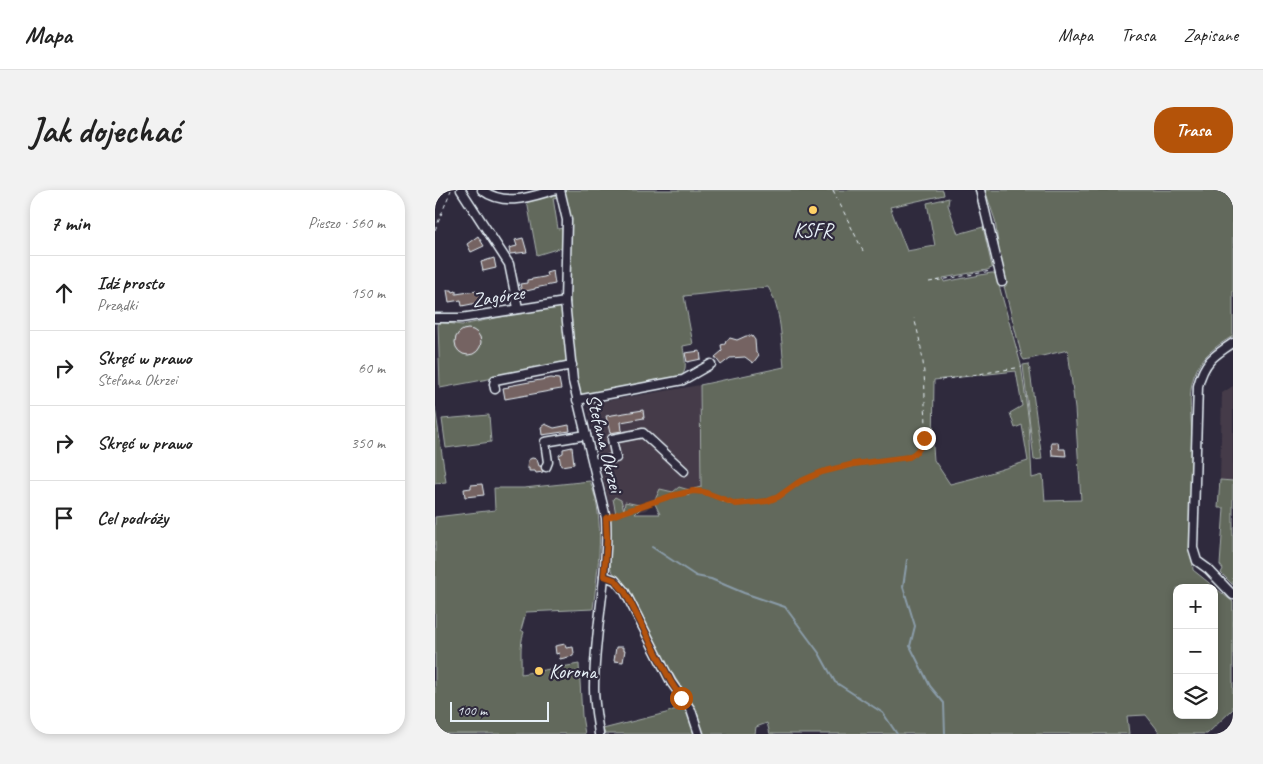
<!DOCTYPE html>
<html lang="pl">
<meta charset="utf-8">
<style>
:root{--surface:#fff;--page:#f2f2f2;--text:#222;--muted:#767676;--line:#e0e0e0;--accent:#b45309}
body{margin:0;font-family:Caveat,sans-serif;background:var(--page);color:var(--text)}
.controls{position:absolute;right:15px;bottom:15px;display:grid;overflow:hidden;border-radius:10px;box-shadow:0 2px 8px #0003}
.controls button{width:45px;height:45px;display:grid;place-items:center;padding:0;border:0;border-bottom:1px solid var(--line);background:var(--surface);color:var(--text);font:25px sans-serif}
.scale{position:absolute;left:15px;bottom:12px;width:99px;box-sizing:border-box;padding-left:5px;border:2px solid #e8f1f8;border-top:0;font-size:14px;line-height:18px;white-space:nowrap;color:#e8f1f8;-webkit-text-stroke:4px #2f2a3d;paint-order:stroke}
.stop{position:absolute;width:15px;height:15px;margin:-11px;border:4px solid #b45309;border-radius:50%;background:#fff}
.stop.end{background:#b45309;border-color:#fff;box-shadow:0 1px 5px #0008}
.list{margin:0;padding:0;list-style:none}
h2{display:flex;justify-content:space-between;align-items:center;height:65px;margin:0;padding:0 20px;font-size:21px}
h2 small{font-size:16px;font-weight:400;color:var(--muted)}
.list li{display:grid;grid-template-columns:32px 1fr auto;gap:15px;align-items:center;box-sizing:border-box;height:75px;padding:0 20px;border-top:1px solid var(--line)}
.list b{display:block;font-size:19px;white-space:nowrap}
.list p{margin:0;font-size:16px;white-space:nowrap;color:var(--muted)}
.list em{font-size:16px;font-style:normal;color:var(--muted)}
.icon{flex:none;width:28px;height:28px;fill:none;stroke:currentColor;stroke-width:2;stroke-linecap:round;stroke-linejoin:round}
.map{position:relative;flex:none;width:798px;height:544px;overflow:hidden;border-radius:20px}
header{display:flex;align-items:center;gap:30px;box-sizing:border-box;height:70px;padding:0 25px;background:var(--surface);border-bottom:1px solid var(--line)}
header strong{font-size:24px}
nav{display:flex;gap:28px;margin-inline-start:auto;font-size:18px}
.intro{display:flex;align-items:center;justify-content:space-between;box-sizing:border-box;height:120px;padding:0 30px}
h1{margin:0;font-size:35px}
.button{padding:12px 22px;border-radius:20px;background:var(--accent);color:#fff;font-size:18px;font-weight:700}
main{display:flex;gap:30px;padding:0 30px}
aside{flex:1;background:var(--surface);border-radius:20px;box-shadow:0 2px 8px #0003}
.map>svg:first-child{display:block}
.built{fill:#443b48}
.green{fill:#62695b;stroke:#a5adaa;fill-rule:evenodd}
.lines{fill:none;stroke-linecap:round;stroke-linejoin:round}
.stream{stroke:#8a9ca9;stroke-width:2}
.building{fill:#756462;stroke:#e8f1f8}
.minor-casing{stroke:#e8f1f8;stroke-width:11}
.path{stroke:#e8f1f8;stroke-width:1;stroke-dasharray:4 4;stroke-linecap:butt}
.minor{stroke:#2f2a3d;stroke-width:8}
.route{stroke:#b45309;stroke-width:6}
.poi-dot{fill:#ffd166;stroke:#2f2a3d;stroke-width:2}
.labels{text-anchor:middle;stroke-width:4.5;stroke-linejoin:round;paint-order:stroke}
.poi-label{font-size:20px;fill:#e8f1f8;stroke:#2f2a3d}
.street-label{font-size:20px;fill:#e8f1f8;stroke:#2f2a3d}
</style>
<header>
<strong>Mapa</strong>
<nav><a>Mapa</a><a>Trasa</a><a>Zapisane</a></nav>
</header>
<div class="intro"><h1>Jak dojechać</h1><a class="button">Trasa</a></div>
<main>
<aside>
<h2>7 min<small>Pieszo · 560 m</small></h2>
<ul class="list">
<li><svg class="icon" aria-label="ahead" viewBox="0 0 24 24"><path d="M12 20V5M6 11l6-6 6 6"/></svg><div><b>Idź prosto</b><p>Prządki</p></div><em>150 m</em></li>
<li><svg class="icon" aria-label="right" viewBox="0 0 24 24"><path d="M7 20v-9h11M14 6l5 5-5 5"/></svg><div><b>Skręć w prawo</b><p>Stefana Okrzei</p></div><em>60 m</em></li>
<li><svg class="icon" aria-label="right" viewBox="0 0 24 24"><path d="M7 20v-9h11M14 6l5 5-5 5"/></svg><div><b>Skręć w prawo</b></div><em>350 m</em></li>
<li><svg class="icon" aria-label="arrive" viewBox="0 0 24 24"><path d="M6 21V4h12l-3 4 3 4H6"/></svg><div><b>Cel podróży</b></div></li>
</ul>
</aside>
<div class="map">
<svg width="798" height="544" viewBox="0 0 798 544">
<rect width="100%" height="100%" fill="#2f2a3d"/>
<filter id="ink" filterUnits="userSpaceOnUse"><feTurbulence type="fractalNoise" baseFrequency=".02" numOctaves="2"/><feDisplacementMap in="SourceGraphic" scale="10" xChannelSelector="R" yChannelSelector="G"/><feConvolveMatrix kernelMatrix="1 2 1 2 8 2 1 2 1" color-interpolation-filters="sRGB"/></filter>
<g filter="url(#ink)">
<g class="built">
<path d="M265 195 266 299 222 309 211 320 177 328 152 214Z"/>
<path d="M798 196V291L785 290 787 203Z"/>
</g>
<g class="green">
<path d="M125 0H508L509 5 455 17 472 61 500 56 492 13 514 8 513 15 523 44 548 37 557 77H559L552 80 508 88 509 92 556 83H560L562 88 586 175 594 233 597 288 608 285 610 311 646 310 640 219 633 160 594 169 589 170 587 167 568 92 560 30 550 0H798V146C781 156 766 166 759 186 752 206 757 229 757 250 757 293 754 337 758 380L798 412V519L772 544H726L711 525 692 526 694 544H335L332 533 321 537 320 544H268L262 523 226 465 190 396 176 380 174 367V325L181 324 178 309 180 307 186 310 189 320 190 312 204 315 206 318 200 324H225L219 312 225 299 238 302 244 297 254 300 251 303 253 306 259 299 266 297 265 195 349 177C346 151 347 120 333 97L249 106 258 154 248 156C249 168 254 179 245 188L146 205 136 170 130 112 132 30ZM581 181 587 216 575 223 580 238 587 235 593 271 539 288 515 294 499 270 498 257 499 190ZM742 398H779V525H742Z"/>
<path d="M119 2 123 4V7L118 8 123 39 127 38 128 57 102 65 92 11Z"/>
<path d="M129 114 134 174 5 198 3 132 27 135Z"/>
<path d="M594 174 607 269 599 270 588 175Z"/>
<path d="M0 217 11 292 0 293Z"/>
<path d="M54 225 56 252 11 258 7 229Z"/>
<path d="M785 290 798 291V395L786 383 788 379 785 375 789 318H783Z"/>
<path d="M155 291C171 331 163 377 158 419L91 422 86 440 89 442C84 456 87 470 86 484L144 474 147 526 150 544H0V327L60 320 59 298H89Z"/>
<path d="M248 516 256 529 260 544H170L168 539 231 523Z"/>
</g>
<g class="lines">
<g class="stream">
<path d="M217 357 261 386 276 389 309 403 350 417 384 463 400 492 448 523 462 544"/>
<path d="M472 370 468 397 480 436 475 456 495 496 509 513 510 544"/>
</g>
</g>
<g class="building">
<path d="M43 46 49 56 36 62 32 54Z"/>
<path d="M88 48 92 62 75 64 74 58 82 56 80 50Z"/>
<path d="M59 68 61 78 48 81 46 72Z"/>
<path d="M118 81 120 94 100 98V99L87 102 85 94 92 93V90L109 87 112 86 111 83Z"/>
<path d="M12 100H17L18 102 21 101V104L41 101 42 103H45L47 112 27 116 26 110 14 112Z"/>
<circle cx="33" cy="152" r="13"/>
<path d="M311 146H317L320 150 321 163 324 165 318 173 310 167 295 168 286 175 280 167 287 161 286 155 290 154 291 151 295 148 302 150Z"/>
<path d="M265 161 266 169 252 172 250 163Z"/>
<path d="M116 188 124 189 126 199 70 209 68 198 74 197 73 196Z"/>
<path d="M208 220 209 228 186 232 187 241 175 243 171 226Z"/>
<path d="M110 234 119 238 134 235 135 241 107 245 106 237Z"/>
<path d="M616 252H623L624 259H630L631 266 617 265Z"/>
<path d="M137 257 139 274 126 276 124 265 128 263V259Z"/>
<path d="M97 268 102 269 104 276H106L108 282 101 283 100 281H94V278H92L93 270Z"/>
<path d="M47 294 49 305 30 307 29 299 36 298V295Z"/>
<path d="M130 454 131 458 138 457 139 463 138 466 125 469 124 463 121 464 120 456Z"/>
<path d="M181 457H188V460H190L188 472 179 471Z"/>
</g>
<g class="lines">
<defs>
<g id="minor">
<path d="M26 0 74 74 83 118"/>
<path d="M47 0C70 17 95 7 119 0"/>
<path d="M125 0 132 30 130 112 138 191 171 328C174 385 159 441 159 498 159 513 162 529 164 544"/>
<path d="M545 0 567 92"/>
<path d="M0 128H26L130 112"/>
<path d="M798 153C778 166 769 172 763 196L758 358 762 371 773 379 798 405"/>
<path d="M60 199 59 194 60 190 137 175"/>
<path d="M142 210 248 190 276 174"/>
<path d="M159 273 181 268 177 249 208 243 249 281"/>
<path d="M111 277 113 272 110 252 151 245"/>
<path d="M169 386 180 390 190 402 236 492 256 520 264 544"/>
</g>
</defs>
<use href="#minor" class="minor-casing"/>
<g class="path">
<path d="M398 0 429 63"/>
<path d="M0 40 16 0"/>
<path d="M494 92 556 81"/>
<path d="M506 190 587 177"/>
<path d="M179 326 236 306 258 301 269 302 292 312 301 313 333 311 343 307 364 293 387 282 419 275 474 267C480 264 484 261 487 254 492 242 491 228 490 216 490 183 488 159 479 128"/>
</g>
<use href="#minor" class="minor"/>
</g>
</g>
<g class="lines" filter="url(#ink)">
<path class="route" d="M246 508 236 492 190 402 180 390 169 386 172 349 171 328 236 306 258 301 269 302 301 314 333 311 343 307 364 292 387 282 419 274 474 267C482 263 486 258 489 248"/>
</g>
<g class="poi-dot">
<circle cx="378" cy="20" r="5"/>
<circle cx="104" cy="481" r="5"/>
</g>
<g class="labels">
<g class="poi-label">
<text x="378" y="47">KSFR</text>
<text x="114" y="488" text-anchor="start">Korona</text>
</g>
<g class="street-label">
<text transform="translate(63 106) rotate(-9)" y="7">Zagórze</text>
<text transform="translate(170 253) rotate(76)" y="7">Stefana Okrzei</text>
</g>
</g>
</svg>
<div class="controls">
<button>+</button>
<button>−</button>
<button><svg class="icon" aria-label="layers" viewBox="0 0 24 24"><path d="M12 4l9 5-9 5-9-5zM3 14l9 5 9-5"/></svg></button>
</div>
<div class="scale">100 m</div>
<div class="stop" style="left:246px;top:508px"></div>
<div class="stop end" style="left:489px;top:248px"></div>
</div>
</main>
